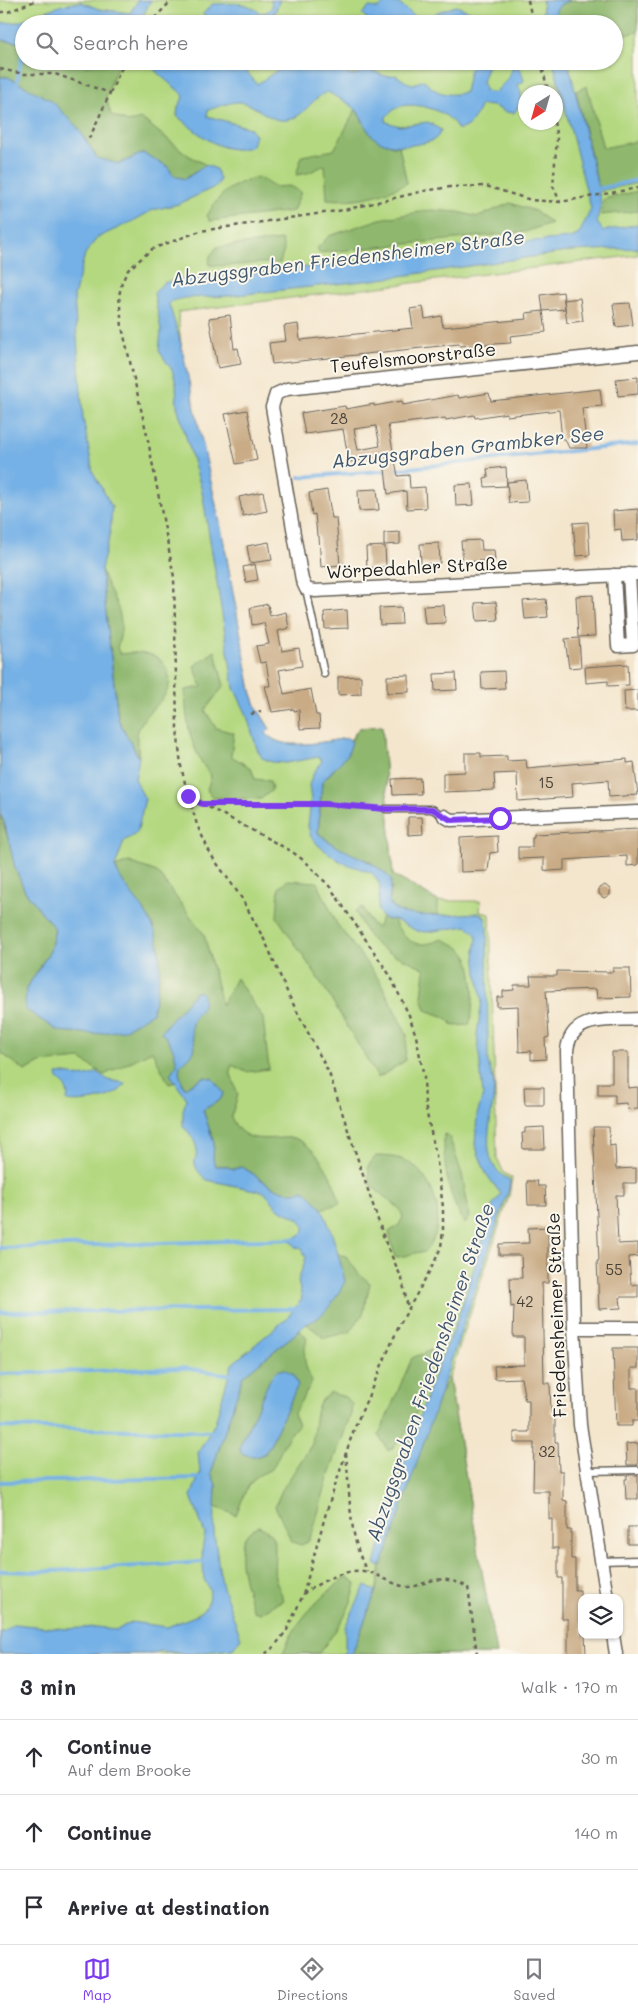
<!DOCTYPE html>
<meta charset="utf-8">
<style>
:root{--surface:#fff;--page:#f2f2f3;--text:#2b2b33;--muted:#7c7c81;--line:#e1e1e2;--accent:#7c3aed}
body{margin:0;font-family:Mali,sans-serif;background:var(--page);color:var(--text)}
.controls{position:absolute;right:15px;bottom:15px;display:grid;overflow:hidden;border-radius:10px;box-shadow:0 1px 4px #0004}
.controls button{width:45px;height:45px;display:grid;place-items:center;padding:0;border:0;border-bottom:1px solid var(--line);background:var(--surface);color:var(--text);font:25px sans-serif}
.compass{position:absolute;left:518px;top:85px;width:45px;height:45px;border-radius:50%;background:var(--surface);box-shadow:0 1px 4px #0004;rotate:217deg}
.stop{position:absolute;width:15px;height:15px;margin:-11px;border:4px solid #7c3aed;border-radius:50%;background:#fff}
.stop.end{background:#7c3aed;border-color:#fff;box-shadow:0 1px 5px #0008}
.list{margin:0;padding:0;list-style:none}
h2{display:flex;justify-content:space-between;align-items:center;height:65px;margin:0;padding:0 20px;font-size:21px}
h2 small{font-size:16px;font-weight:400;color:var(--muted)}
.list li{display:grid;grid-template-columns:32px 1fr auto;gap:15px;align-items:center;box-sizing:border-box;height:75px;padding:0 20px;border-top:1px solid var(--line)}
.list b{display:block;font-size:19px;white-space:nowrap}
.list p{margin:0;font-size:16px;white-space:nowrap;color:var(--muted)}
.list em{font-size:16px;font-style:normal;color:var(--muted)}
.icon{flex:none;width:28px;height:28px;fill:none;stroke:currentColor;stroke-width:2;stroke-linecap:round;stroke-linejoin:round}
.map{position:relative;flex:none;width:638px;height:1654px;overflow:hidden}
.search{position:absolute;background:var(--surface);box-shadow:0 1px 4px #0004;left:15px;right:15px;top:15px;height:55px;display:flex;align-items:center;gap:12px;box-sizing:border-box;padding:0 18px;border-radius:28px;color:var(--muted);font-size:19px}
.sheet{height:290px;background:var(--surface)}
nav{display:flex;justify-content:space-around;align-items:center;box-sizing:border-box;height:70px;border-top:1px solid var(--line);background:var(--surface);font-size:14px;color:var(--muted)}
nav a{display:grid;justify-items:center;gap:2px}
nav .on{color:var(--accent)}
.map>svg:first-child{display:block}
.green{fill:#b4d880;stroke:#687a4e;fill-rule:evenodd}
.forest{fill:#8fb86e;stroke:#566a45;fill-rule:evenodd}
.water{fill:#74b0e6;stroke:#486681}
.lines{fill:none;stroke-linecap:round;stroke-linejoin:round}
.stream{stroke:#74b0e6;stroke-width:4}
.building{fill:#c9ab85;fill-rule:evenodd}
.service-casing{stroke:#68635a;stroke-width:9}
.minor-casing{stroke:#68635a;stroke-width:15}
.path{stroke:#68635a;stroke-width:2.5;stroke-dasharray:4 4;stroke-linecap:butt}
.service{stroke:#fff;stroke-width:6}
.minor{stroke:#fff;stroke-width:12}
.route{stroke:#7c3aed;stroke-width:6}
.labels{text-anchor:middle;stroke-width:4;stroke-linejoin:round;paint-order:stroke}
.number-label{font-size:15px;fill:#474036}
.street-label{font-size:18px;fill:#1c1c1c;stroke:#fbf7ec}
.water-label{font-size:19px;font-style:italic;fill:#3f576d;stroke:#fbf7ec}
</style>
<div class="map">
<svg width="638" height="1654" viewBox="0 0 638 1654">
<rect width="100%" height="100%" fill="#fbf7ec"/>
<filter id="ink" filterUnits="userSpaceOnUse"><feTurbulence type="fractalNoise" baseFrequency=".02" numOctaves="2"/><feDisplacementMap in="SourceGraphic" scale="10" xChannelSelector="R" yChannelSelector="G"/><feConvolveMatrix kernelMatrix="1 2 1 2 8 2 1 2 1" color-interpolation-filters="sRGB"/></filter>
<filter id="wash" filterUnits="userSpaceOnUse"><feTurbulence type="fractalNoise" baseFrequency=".0096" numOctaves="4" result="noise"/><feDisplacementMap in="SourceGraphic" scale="20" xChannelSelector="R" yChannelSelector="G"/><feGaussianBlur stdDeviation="1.12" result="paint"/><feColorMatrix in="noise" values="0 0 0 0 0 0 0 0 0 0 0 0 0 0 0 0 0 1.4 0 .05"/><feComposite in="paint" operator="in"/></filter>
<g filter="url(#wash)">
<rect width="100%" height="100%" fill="#f4e6cd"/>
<g class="green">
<path d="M0 0H638V255L178 312C182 379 202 444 217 509 230 569 239 630 251 691L257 708 270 729 266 733C281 753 326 741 348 738L350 740 359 728 382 726 393 875 438 901H481L480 912 490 914 497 1158 504 1173 512 1178 509 1196 449 1378 496 1654H0ZM24 24H614V61H24ZM526 92H556V122H526Z"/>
<path d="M620 590H626L628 635H622Z"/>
</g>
<g class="forest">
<path d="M572 0H638V32L614 37V24H557L555 10 561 4Z"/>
<path d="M67 16 102 24H48Z"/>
<path d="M0 40 24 43V61H77L87 67 98 61H119L106 97 111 115 128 122 142 119 188 155 206 165 185 179 174 176 167 166 143 153 119 164 97 158 8 77H0Z"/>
<path d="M587 86 603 148 638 141V183L599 191 576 91Z"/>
<path d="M356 109 369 132 392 146H399L407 183C381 196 356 202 327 199L325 165 308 173 296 175 302 156 334 150Z"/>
<path d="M258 177 274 187 289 186 301 192 293 211 210 221 207 216C221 191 231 185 258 177Z"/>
<path d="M638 191V211L601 215 604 199Z"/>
<path d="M510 203 535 211 551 223 525 232 319 253 317 248 329 236 380 219 431 210 458 212 478 217Z"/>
<path d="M282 240 284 250 280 263C256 261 233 268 209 265L210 256 217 247Z"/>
<path d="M101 569C112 601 129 613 117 648L120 654C135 652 157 651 165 666 183 698 141 707 137 735 136 742 139 751 139 758L118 719Z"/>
<path d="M215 651 224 686 205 710 216 728 234 733 231 756 251 768 255 779 270 781 272 790 261 799 213 798 207 790 211 776C190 749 186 723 185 690L202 687 194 666Z"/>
<path d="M382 726 393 875 438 901V915C421 916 400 919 389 902L392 888 371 862 340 850 318 833 322 782 333 771 359 728Z"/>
<path d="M0 814 25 891 55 929 50 951 26 989 146 913 123 885 115 867 129 862 157 872 204 934 222 1005 236 978 263 1018 269 1069 246 1072 232 1065 230 1071 238 1095 231 1117C242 1142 259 1139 283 1138 286 1138 291 1137 294 1138 318 1146 335 1181 340 1203L322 1209 304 1190C278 1198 264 1179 242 1167L233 1169 225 1166H216L213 1160 214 1143 203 1110 220 1100 224 1093 211 1078 204 1077 185 1088 180 1081 169 1084 152 1051 104 1075 81 1059 40 1063 25 1071 0 1052Z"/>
<path d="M288 880 317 882 337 924 380 981 407 1035 405 1061 378 1078 327 992 277 917 279 887Z"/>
<path d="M362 907 371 923 377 928 382 917 388 920 393 919C405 943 417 950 442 939 450 942 461 947 466 954 475 969 475 1009 469 1025L454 1026 445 1017 426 1010 422 997 425 969C407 958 379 953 368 935 363 928 359 919 355 911Z"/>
<path d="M444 1134 449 1136 462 1174 470 1217 465 1224C448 1198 443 1164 444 1134Z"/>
<path d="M376 1156C387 1156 400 1157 410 1163 437 1182 449 1228 424 1252 413 1252 407 1257 395 1257L389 1232 399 1225 403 1217 400 1209 370 1185 368 1166Z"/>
<path d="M338 1254 346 1256 359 1274 370 1283 363 1314 350 1332 324 1338 306 1323 317 1319 345 1281Z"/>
<path d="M300 1330 307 1339C302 1357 305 1366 312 1382L294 1413 298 1425 288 1437 272 1469 257 1476 247 1488 236 1515 215 1507 216 1485 211 1473 243 1376ZM298 1385 265 1454 239 1448 258 1407Z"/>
<path d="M431 1350C427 1381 417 1434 388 1451L379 1435 412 1358Z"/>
<path d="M449 1378 496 1654H352L376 1591 381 1566 439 1396Z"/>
<path d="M331 1393 345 1397 352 1404 351 1414 329 1474 313 1531 308 1542 301 1545 292 1542 275 1506 282 1490 312 1444 316 1412 321 1400Z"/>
<path d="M258 1526C283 1534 272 1557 275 1577 276 1585 282 1592 283 1600L260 1613 253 1611C247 1587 226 1540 258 1526Z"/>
<path d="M347 1577 356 1583C352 1610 335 1632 319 1653L283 1654C293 1623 321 1595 347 1577Z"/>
</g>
<g class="water">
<path d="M138 0H151L139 24H102L67 16 48 24H24V43L0 40V23L18 22 62 5 81 2 99 9 130 13Z"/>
<path d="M271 0H280L274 15 256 24H208L203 14 212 4C230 4 246 0 260 13L267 12 272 7Z"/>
<path d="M542 0H572L561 4 556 10 557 24H544Z"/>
<path d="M385 2 398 3 425 24H373L362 14 369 7 379 8Z"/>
<path d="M456 6 493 20 498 24H428L437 12Z"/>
<path d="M149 61H238L257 84C286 65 292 56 327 70L339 61H361L347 75H354L367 69 385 76 396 75 406 82 413 84 424 80C436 94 448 97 465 92L470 69 478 61H489L482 82 486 91 494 93 507 80 514 65 521 70 524 81 518 85C524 98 522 102 514 113L505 112 494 106 481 105C476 115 470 130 457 129 452 112 418 102 402 106 396 107 390 113 386 117V122L400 126 428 122 441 130C438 139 433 141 424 143 406 147 381 149 369 132 364 126 363 118 357 111 351 103 337 98 328 92 311 97 306 117 287 120 269 123 256 103 239 102 229 102 218 107 208 110L207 116 250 128 255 135 252 146C224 158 198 133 177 116L178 107 184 96C175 86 151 71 149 61Z"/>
<path d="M553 61H568L599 191 601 203 597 222 603 231 638 224V248L573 251 373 280 228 296 184 298 172 301 169 304 180 340 222 532 251 691 257 708 270 729 266 733C281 753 326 741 348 738L352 742 348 754 322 782 318 833C342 855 371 856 391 879 392 886 388 897 390 903 395 923 462 913 479 913L485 917 487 928 488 1062C490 1069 493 1077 494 1085 495 1116 473 1162 510 1180L509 1189 387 1552 381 1566H378L375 1564C392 1499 412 1431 437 1369 441 1357 447 1346 452 1334 467 1294 477 1253 493 1213L492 1206 501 1194 486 1174 475 1145 477 1115 483 1095 477 1034 482 1000 477 973 475 951 477 938 475 933 467 926 427 932 417 931 393 919 388 920 382 917 378 910 380 886 377 879 372 873 341 862 319 846 311 837 308 826 311 800 309 785 314 772 322 761 319 757 286 763 272 762 262 758 257 749 246 713 234 688 202 491 177 406 176 383 172 370 159 351 161 330 154 293 163 283 171 281 260 272 269 269 314 267 388 257 420 250 571 238 579 234 591 209Z"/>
<path d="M0 77H8L52 101 78 128 97 158 119 164 143 153 167 166 174 176 185 179 206 165 216 169 220 179 217 186 179 204 153 210 135 220 97 238 85 254 74 297 83 418 93 472 112 507 110 535 101 569 118 719 139 758 135 780 145 799 137 833 124 841 115 867C124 887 134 895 145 912 167 944 160 977 152 1013L124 1030 95 1034 58 1031 25 1009 26 989 50 951 55 929 25 891 15 868 4 821 0 814Z"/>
<path d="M195 992H202C208 1013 194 1010 192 1024 188 1043 207 1046 180 1065L179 1073 184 1088 204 1077 212 1078 224 1093 220 1100 203 1110 214 1143 213 1160 216 1166H225L233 1169 242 1167C264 1179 278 1198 304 1190 310 1196 319 1203 323 1211 333 1233 339 1257 345 1281 338 1295 331 1307 319 1317 312 1323 306 1322 300 1330L243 1376 211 1473 216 1485 214 1533 219 1568 223 1588 241 1638 233 1649 188 1654 161 1651 152 1654H0V1632H4L14 1624 66 1629 97 1627 117 1630 131 1622 167 1627 195 1616 207 1606 210 1591 204 1579 202 1550 205 1534 191 1496 200 1473 198 1453 215 1423 232 1364 287 1318 302 1299 298 1281 306 1257 302 1249 295 1247 291 1241 304 1232V1227L299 1219 279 1209 264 1192 207 1180C202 1176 196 1170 195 1164 194 1160 197 1155 197 1151 196 1142 190 1132 183 1127V1110L187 1099C181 1090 175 1084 170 1074L177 1064C174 1049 171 1042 161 1032 171 1018 185 1007 195 992Z"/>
<path d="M97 1072 108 1080 125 1083C121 1098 81 1104 67 1101 69 1091 66 1086 58 1079L57 1074C73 1072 79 1082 97 1072Z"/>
<path d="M284 1369 293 1374 298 1385 269 1447C262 1460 254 1456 242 1454L239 1448 271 1377 277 1371Z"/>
<path d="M365 1586 376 1591 352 1654H342L345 1652V1627Z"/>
</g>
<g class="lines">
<g class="stream">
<path d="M17 82 24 45"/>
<path d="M594 190 638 180"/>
<path d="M300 477 381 471 638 444"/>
<path d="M0 1248 298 1239"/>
<path d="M0 1312 298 1309"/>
<path d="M0 1374 183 1368 232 1375"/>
<path d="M0 1427 215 1432"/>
<path d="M0 1482 203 1478"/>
<path d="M0 1571 36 1572 206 1562"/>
</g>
</g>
<g id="blocks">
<g class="building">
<path d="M563 292 565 309 543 311 541 295Z"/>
<path d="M580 298 583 321 567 323 564 300Z"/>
<path d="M630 303 633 325 616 327 613 304Z"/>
<path d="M423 307 425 319 441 316 443 327 527 319 526 313 543 311 546 332 510 336 511 343 460 346 459 344 272 364 269 343 286 341 284 326 298 324 300 340 413 328 410 309Z"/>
<path d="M230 315 234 349 238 348 241 364 218 368 209 318Z"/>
<path d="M638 377V394L618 396 616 379Z"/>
<path d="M600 389 602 406 582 408 587 448H569L565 439H562L559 410 507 416V413L475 418 474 415 446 420 445 418 388 425 398 476 409 475 410 488 425 487 426 508 407 509 406 491 388 494 384 461 381 458 378 457 349 462 343 429 305 434 301 413 345 406 346 409 374 404V406L402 401 403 405 458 395 459 398 489 393 491 401ZM376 426 380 446 358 450 354 429Z"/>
<path d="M247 410 257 460 236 464 225 414Z"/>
<path d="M506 467 507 486 485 487 484 478 488 477 487 469Z"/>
<path d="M526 480 528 502 509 503 507 482Z"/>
<path d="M472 484 474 505 456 506 455 485Z"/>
<path d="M377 489 379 510 359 511 358 490Z"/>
<path d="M327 490 332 518H336L340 565 321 567 319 536H317L315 514 312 515 309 493Z"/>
<path d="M263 492 267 511 243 516 239 497Z"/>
<path d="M638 509V540L622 541 621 529 614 530 613 511Z"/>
<path d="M588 522 590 555 576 556 573 523Z"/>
<path d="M400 532V544L384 545V533Z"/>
<path d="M481 540 482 550H494L495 560 463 562 461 541Z"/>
<path d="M269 542 272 560 250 563 247 546Z"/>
<path d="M439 543 440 563 421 564 420 544Z"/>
<path d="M385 546 386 567 367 568 366 547Z"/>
<path d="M255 564 258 580 246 582 243 567Z"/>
<path d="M593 595 595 636 578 637 576 596Z"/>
<path d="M546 599 548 617 525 619 523 601Z"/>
<path d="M496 602 498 620 477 621 475 603Z"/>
<path d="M268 604 270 616 286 612 289 628 278 631 282 651 299 648 302 666 279 670 284 694 311 689 316 715H319L320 728 300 729 299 710 294 711V709L272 712 265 686H270L266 662 260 663 256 646 269 644 264 623 252 625 250 608Z"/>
<path d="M444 605 445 623 425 624 423 606Z"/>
<path d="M401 607 402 624 380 625 379 608Z"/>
<path d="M347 610 348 628 325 629 324 612Z"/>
<path d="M579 638 581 667 569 668 565 639Z"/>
<path d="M628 664 629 685 608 686V681L586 683 585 667Z"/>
<path d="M504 671 505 688 482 689 481 672Z"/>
<path d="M456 673 457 690 435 691 434 674Z"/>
<path d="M409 675V692L387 693V676Z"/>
<path d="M361 676V694L338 695V677Z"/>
<path d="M638 690V711H625L624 691Z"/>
<path d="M465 753H481V757L507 756V761L526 760 527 768 627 759V763L634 762 638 795 609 797 608 780 572 783 573 797 518 801 517 773 494 774 495 790 443 792V773L465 772Z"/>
<path d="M420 778 421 794 393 795 392 779Z"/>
<path d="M408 817H422L423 834 408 835Z"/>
<path d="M638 829V865L627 866V856L594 858 564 860V870L550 871 544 870V858L518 859V847H532V837H534V834Z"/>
<path d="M497 836 498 852 490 853 488 871 461 872 460 838Z"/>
<path d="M605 885 610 889V895L604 898 599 894V888Z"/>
<path d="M613 968H630L631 997 597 998 596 989 546 991 549 1037 545 1038 546 1059 531 1060V1051L519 1052 518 1006 497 1007V997H503V991L514 990V985H531L530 976H557V971L613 972Z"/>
<path d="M612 1052H628V1088L638 1087V1108L627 1109 626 1103 615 1104V1095H598V1083H612Z"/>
<path d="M524 1087H544V1105H525Z"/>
<path d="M544 1127 545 1149H523L522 1133H525V1128Z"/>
<path d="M593 1127H609L610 1146 615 1145 616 1169 636 1168V1183H624V1195H616L618 1244 638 1243V1256L629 1257 631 1285 638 1284V1297H620L621 1308 599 1309 597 1261H599Z"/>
<path d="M527 1181H537L538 1186H545L546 1205H528Z"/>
<path d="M548 1227V1283H542L544 1383H550L551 1413H555V1442H558L559 1471H563V1500L567 1501V1530H571V1559H575V1590H580V1618L582 1635H585L586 1654H568V1619H562V1578H558V1548H552V1519H549V1491H533L534 1443H514V1432H529V1400H525L521 1378 495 1379 494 1366 524 1365V1337H513L514 1306 511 1307 510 1278H522L521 1255H499V1244L529 1243 528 1228Z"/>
<path d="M613 1348H638V1368H631V1388H638V1421H632V1426H616Z"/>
<path d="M638 1443V1465H627L626 1444Z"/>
<path d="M627 1475H638V1499H626L625 1479H627Z"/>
<rect x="628" y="1527" width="10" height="17"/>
</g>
</g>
</g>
<g filter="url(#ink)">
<use href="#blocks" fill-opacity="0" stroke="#68635a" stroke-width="1"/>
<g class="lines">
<defs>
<g id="service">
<path d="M306 589 324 674"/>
<path d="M386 809H432L444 816"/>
<path d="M587 1471 638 1470"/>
<path d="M600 1561 638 1560"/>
</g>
<g id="minor">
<path d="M638 352 287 389 276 394 272 407 302 580 306 589 315 591 638 574"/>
<path d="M614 575 618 646 633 645 629 574"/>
<path d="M444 816 451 820 638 812"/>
<path d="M574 1328H638"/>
<path d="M607 1598 580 1425 574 1328 567 1051C570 1014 610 1021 638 1019"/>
<path d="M613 1635 616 1654"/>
</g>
</defs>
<use href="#service" class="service-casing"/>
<use href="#minor" class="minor-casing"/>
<g class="path">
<path d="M528 0 533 24"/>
<path d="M0 12H8L37 0"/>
<path d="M149 24 172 0"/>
<path d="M541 61 548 92"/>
<path d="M0 69 24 74H55L110 93 90 137 86 140"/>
<path d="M110 93 125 61"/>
<path d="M554 122 557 139 553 186 560 202"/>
<path d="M251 714 261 711"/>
<path d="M189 797 197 825 211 855 241 897 266 943 289 996 329 1073 385 1241 402 1279 408 1308"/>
<path d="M204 804H326L378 809"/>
<path d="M346 1453C350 1492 348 1537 367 1571"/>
<path d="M303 1594C319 1583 347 1566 368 1572 381 1575 394 1586 408 1587 418 1587 424 1582 434 1580 445 1578 458 1582 468 1587L477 1654"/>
<path d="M265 1654 274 1647 287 1630 303 1595 326 1513 354 1429 399 1326 434 1263 441 1247 443 1231V1207L436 1155 425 1105 424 1077 416 1036 409 1015 389 974 330 887 306 862 291 851 188 796 181 766 177 728 174 577 147 435 122 327 119 296 122 282 128 270 152 249 200 231 344 210 424 191 450 187 486 186 531 200 560 202 638 188"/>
</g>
<use href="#service" class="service"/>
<use href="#minor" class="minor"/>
</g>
</g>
<g class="lines" filter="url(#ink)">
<path class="route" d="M188 796 202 804H326L386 809H432L451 820 500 818"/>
</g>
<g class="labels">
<g class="number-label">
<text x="339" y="424">28</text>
<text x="546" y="788">15</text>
<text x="614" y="1275">55</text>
<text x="525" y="1307">42</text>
<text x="547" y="1457">32</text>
</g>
<g class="street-label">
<text transform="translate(413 358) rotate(-6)" y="6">Teufelsmoorstraße</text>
<text transform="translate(417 568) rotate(-3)" y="6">Wörpedahler Straße</text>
<text transform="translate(557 1315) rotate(-92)" y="6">Friedensheimer Straße</text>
</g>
<g class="water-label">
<text transform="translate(348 258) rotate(-7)" y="7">Abzugsgraben Friedensheimer Straße</text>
<text transform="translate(468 447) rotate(-6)" y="7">Abzugsgraben Grambker See</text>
<text transform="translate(430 1372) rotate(-71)" y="7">Abzugsgraben Friedensheimer Straße</text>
</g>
</g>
</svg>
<div class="controls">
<button><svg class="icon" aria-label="layers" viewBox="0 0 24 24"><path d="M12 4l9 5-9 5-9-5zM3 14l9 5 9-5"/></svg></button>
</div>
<svg class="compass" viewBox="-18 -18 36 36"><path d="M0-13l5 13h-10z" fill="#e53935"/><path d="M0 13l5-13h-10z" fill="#7c7c81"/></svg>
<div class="stop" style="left:500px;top:818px"></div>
<div class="stop end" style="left:188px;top:796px"></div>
<div class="search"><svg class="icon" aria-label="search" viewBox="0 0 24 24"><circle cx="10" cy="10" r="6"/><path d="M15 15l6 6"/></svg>Search here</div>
</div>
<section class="sheet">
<h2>3 min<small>Walk · 170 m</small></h2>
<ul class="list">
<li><svg class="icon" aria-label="ahead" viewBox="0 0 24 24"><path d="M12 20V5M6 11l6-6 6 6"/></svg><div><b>Continue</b><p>Auf dem Brooke</p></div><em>30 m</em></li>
<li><svg class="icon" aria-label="ahead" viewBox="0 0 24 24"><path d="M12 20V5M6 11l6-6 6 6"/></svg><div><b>Continue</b></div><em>140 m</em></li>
<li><svg class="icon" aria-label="arrive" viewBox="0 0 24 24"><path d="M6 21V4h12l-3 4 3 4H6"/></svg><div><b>Arrive at destination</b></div></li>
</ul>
</section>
<nav>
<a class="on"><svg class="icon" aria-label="map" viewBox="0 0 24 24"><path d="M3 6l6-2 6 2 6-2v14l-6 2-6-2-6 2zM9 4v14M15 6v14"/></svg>Map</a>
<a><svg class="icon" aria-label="directions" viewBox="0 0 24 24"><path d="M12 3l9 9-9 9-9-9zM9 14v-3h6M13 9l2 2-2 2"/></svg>Directions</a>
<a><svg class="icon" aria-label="saved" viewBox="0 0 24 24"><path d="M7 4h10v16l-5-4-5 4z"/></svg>Saved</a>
</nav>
